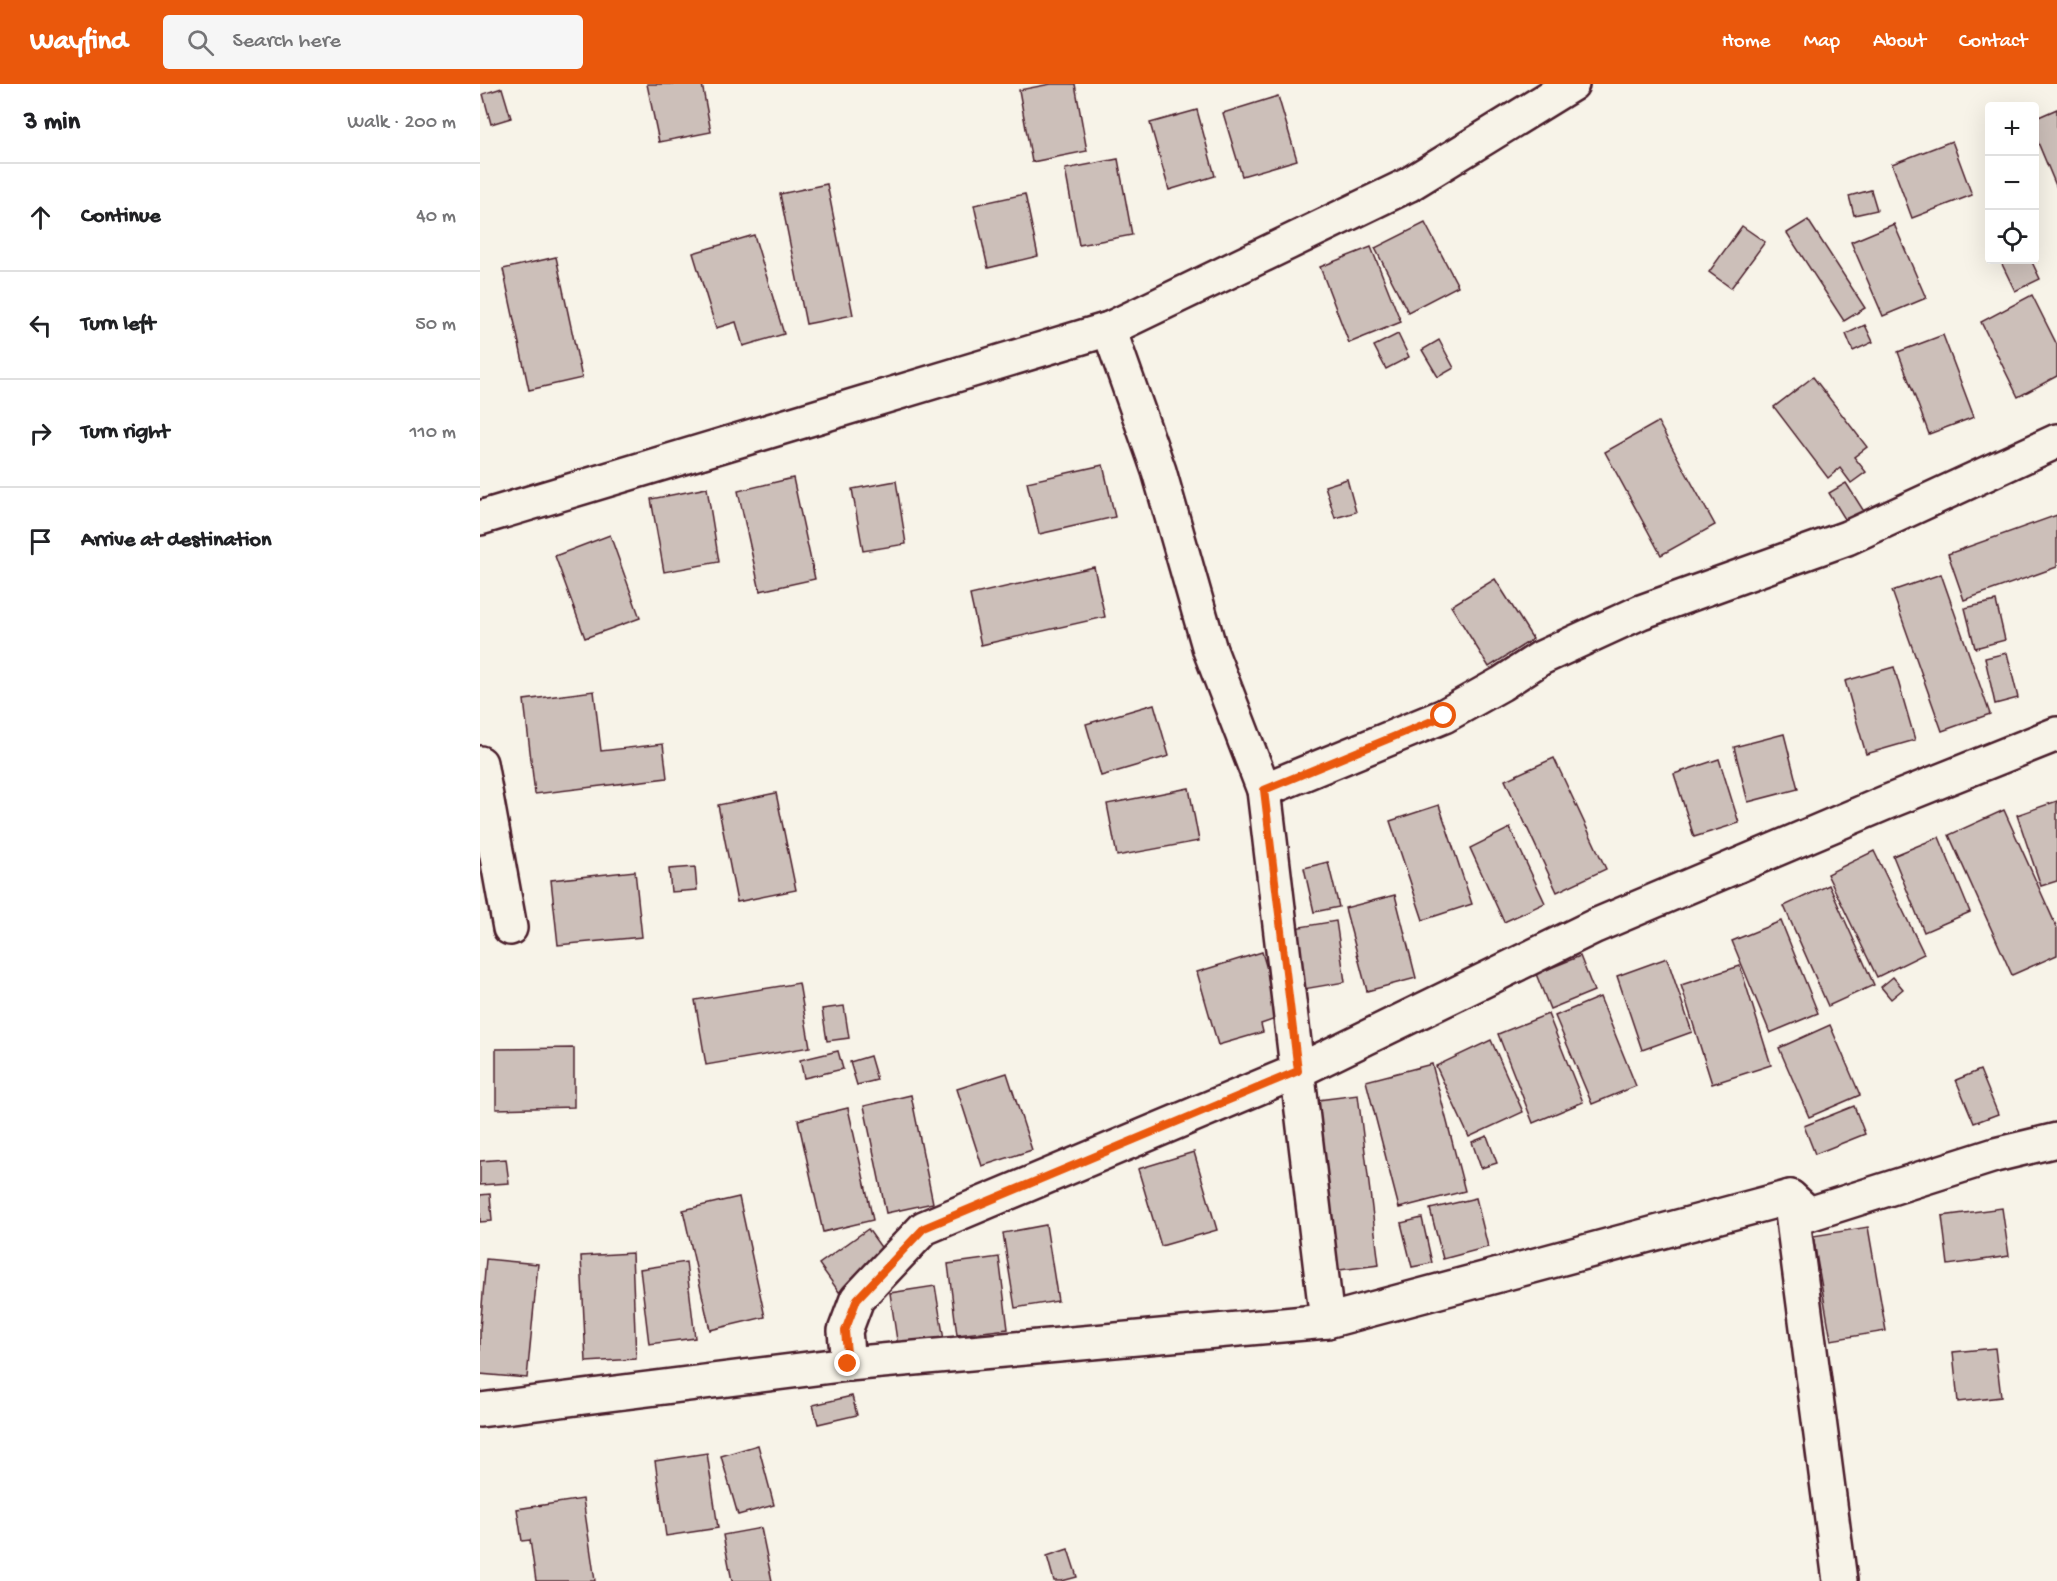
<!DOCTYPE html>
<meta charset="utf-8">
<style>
:root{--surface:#fff;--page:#f6f6f6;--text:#202124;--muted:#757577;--line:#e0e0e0;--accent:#ea580c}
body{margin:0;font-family:"Gochi Hand",sans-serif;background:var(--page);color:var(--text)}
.controls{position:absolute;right:18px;top:18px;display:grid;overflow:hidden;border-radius:6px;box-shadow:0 6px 24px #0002}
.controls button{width:54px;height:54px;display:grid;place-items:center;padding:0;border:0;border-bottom:2px solid var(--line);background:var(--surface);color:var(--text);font:30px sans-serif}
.stop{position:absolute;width:18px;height:18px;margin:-14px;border:4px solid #ea580c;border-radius:50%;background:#fff}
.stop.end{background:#ea580c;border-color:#fff;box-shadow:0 2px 6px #0008}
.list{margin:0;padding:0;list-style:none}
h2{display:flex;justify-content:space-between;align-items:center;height:78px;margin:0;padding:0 24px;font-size:26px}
h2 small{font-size:20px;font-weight:400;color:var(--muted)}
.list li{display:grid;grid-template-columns:39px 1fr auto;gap:18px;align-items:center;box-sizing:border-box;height:108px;padding:0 24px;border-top:2px solid var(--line)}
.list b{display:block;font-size:22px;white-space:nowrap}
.list em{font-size:20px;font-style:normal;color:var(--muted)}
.icon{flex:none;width:33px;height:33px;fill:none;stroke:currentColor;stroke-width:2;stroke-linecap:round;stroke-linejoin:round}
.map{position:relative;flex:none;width:1577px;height:1497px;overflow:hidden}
header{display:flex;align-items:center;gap:36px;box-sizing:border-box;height:84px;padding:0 30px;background:var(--accent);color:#fff}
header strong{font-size:28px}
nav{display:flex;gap:33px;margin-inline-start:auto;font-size:21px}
.search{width:420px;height:54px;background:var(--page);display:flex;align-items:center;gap:15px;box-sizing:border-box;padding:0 21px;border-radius:6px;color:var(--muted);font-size:22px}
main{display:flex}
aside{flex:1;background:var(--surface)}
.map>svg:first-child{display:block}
.building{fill:#ccbfb9;stroke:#4a1f2b;stroke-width:1.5}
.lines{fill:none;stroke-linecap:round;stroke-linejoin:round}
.minor-casing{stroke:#4a1f2b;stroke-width:38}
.minor{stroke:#f7f3e8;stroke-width:33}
.route{stroke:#ea580c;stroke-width:8}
</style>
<header>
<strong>Wayfind</strong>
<div class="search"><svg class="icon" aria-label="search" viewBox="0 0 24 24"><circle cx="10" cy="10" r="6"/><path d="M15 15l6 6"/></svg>Search here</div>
<nav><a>Home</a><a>Map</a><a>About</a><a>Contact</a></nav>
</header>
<main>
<aside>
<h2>3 min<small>Walk · 200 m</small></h2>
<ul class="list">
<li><svg class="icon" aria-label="ahead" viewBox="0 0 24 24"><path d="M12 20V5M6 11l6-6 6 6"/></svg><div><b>Continue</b></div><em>40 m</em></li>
<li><svg class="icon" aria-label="left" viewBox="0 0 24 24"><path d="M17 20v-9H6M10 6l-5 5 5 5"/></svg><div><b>Turn left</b></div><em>50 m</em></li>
<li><svg class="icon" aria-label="right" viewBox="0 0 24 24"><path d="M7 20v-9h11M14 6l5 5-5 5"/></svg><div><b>Turn right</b></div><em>110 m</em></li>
<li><svg class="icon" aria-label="arrive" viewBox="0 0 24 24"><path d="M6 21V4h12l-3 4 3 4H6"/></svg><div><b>Arrive at destination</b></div></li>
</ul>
</aside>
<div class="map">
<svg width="1577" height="1497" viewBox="0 0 1577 1497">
<rect width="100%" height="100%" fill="#f7f3e8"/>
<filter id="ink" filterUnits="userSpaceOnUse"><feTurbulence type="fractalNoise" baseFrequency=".0167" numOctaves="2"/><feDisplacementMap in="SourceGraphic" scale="12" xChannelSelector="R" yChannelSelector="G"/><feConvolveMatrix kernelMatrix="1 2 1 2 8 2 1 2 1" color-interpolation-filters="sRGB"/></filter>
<g filter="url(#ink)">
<g class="building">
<path d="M167 0H222L231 48 179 58Z"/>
<path d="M571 0H595L607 67 552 78 539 6Z"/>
<path d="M22 4 31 34 11 40 3 10Z"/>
<path d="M798 12 817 76 762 92 743 29Z"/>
<path d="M1577 25V104L1554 49V35Z"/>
<path d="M717 26 735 92 689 106 670 39Z"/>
<path d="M1472 57 1492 111 1432 134 1412 80Z"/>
<path d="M638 75 652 151 599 161 585 85Z"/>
<path d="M347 100 373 231 326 240 300 110Z"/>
<path d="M1391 106 1397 126 1374 131 1369 112Z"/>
<path d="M545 110 558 172 508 184 494 121Z"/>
<path d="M1328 136 1385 224 1364 237 1307 149Z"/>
<path d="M945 139 978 202 928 228 895 164Z"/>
<path d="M1414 140 1446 214 1403 232 1371 158Z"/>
<path d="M1262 142 1285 158 1251 204 1229 188Z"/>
<path d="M274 151 304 250 263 262 256 238 236 244 213 169Z"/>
<path d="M891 163 921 238 869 259 840 183Z"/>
<path d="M76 173 102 294 49 306 23 185Z"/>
<path d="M1520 176H1551L1560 195 1535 207Z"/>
<path d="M1552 211 1577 261V292L1538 313 1501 238Z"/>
<path d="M1385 241 1393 258 1373 267 1366 250Z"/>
<path d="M918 250 929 273 906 285 894 262Z"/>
<path d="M1463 251 1494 333 1449 350 1418 268Z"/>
<path d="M959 256 974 284 958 293 942 266Z"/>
<path d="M1333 293 1387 363 1374 373 1386 388 1371 399 1360 384 1348 394 1294 323Z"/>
<path d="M1178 338 1235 441 1181 471 1125 368Z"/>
<path d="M623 381 635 433 559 450 547 398Z"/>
<path d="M313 394 335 495 280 507 258 407Z"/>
<path d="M867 395 876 428 855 434 845 402Z"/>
<path d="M416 397 426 460 383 467 372 405Z"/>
<path d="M1366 399 1385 429 1368 440 1349 409Z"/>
<path d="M227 404 239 478 184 488 171 415Z"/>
<path d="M1577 431V483L1484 516 1468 470Z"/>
<path d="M130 451 160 534 105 554 75 472Z"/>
<path d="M614 483 625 533 501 561 490 511Z"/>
<path d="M1461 490 1510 630 1462 647 1412 507Z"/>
<path d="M1015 495 1053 555 1009 583 971 522Z"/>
<path d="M1516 517 1525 556 1495 564 1485 524Z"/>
<path d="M1527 569 1538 614 1515 620 1505 574Z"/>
<path d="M1414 583 1435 656 1386 670 1365 597Z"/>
<path d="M114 607 121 667 183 660 187 694 55 710 44 616Z"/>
<path d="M674 620 689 672 621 692 606 640Z"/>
<path d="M1304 650 1318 705 1268 718 1254 663Z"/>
<path d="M1074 674 1126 785 1077 808 1025 696Z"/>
<path d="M1239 675 1259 739 1214 753 1194 690Z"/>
<path d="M709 704 719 757 637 772 627 720Z"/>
<path d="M296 709 316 806 257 818 238 721Z"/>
<path d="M1577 717V797L1561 802 1537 731Z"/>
<path d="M959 721 992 820 943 836 910 737Z"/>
<path d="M1524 726 1577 844V871L1532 891 1469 751Z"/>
<path d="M1030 744 1065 819 1024 838 990 764Z"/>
<path d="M1459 753 1490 828 1444 848 1413 772Z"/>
<path d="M1394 767 1444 870 1397 893 1347 790Z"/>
<path d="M848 778 859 823 834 828 824 784Z"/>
<path d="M215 783 217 806 191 808 189 785Z"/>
<path d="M155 787 162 853 78 861 71 796Z"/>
<path d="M1349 801 1394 901 1348 922 1304 822Z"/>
<path d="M915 811 936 894 887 907 865 824Z"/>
<path d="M856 837 865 898 818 906 808 845Z"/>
<path d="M1301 837 1338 929 1290 949 1252 857Z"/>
<path d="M782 868 801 933 781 940 783 948 738 961 717 888Z"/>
<path d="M1100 872 1114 907 1070 925 1056 890Z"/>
<path d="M1187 874 1212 948 1162 966 1137 892Z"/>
<path d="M1260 882 1291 981 1232 1000 1201 901Z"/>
<path d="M1413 893 1423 905 1411 915 1401 903Z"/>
<path d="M319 899 330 963 226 981 215 916Z"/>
<path d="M1120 913 1156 1002 1112 1020 1075 932Z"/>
<path d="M364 922 369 954 347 957 342 925Z"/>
<path d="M1068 930 1103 1018 1053 1039 1018 950Z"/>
<path d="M1350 941 1380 1011 1329 1033 1299 964Z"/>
<path d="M1011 956 1043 1028 989 1053 956 982Z"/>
<path d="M94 964V1023L16 1025V965Z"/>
<path d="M358 967 363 985 324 994 320 976Z"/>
<path d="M390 972 397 996 377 1001 370 978Z"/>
<path d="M952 980 985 1107 919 1124 886 997Z"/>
<path d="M1500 986 1518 1030 1494 1039 1476 996Z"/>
<path d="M527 989 552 1066 502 1082 477 1005Z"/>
<path d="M431 1011 453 1119 406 1129 384 1022Z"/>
<path d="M878 1011 899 1181 852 1187 830 1017Z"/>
<path d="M1374 1022 1385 1050 1335 1070 1324 1042Z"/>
<path d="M368 1024 393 1136 343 1148 318 1036Z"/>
<path d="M1007 1052 1017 1079 1001 1084 992 1058Z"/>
<path d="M714 1068 737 1146 681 1162 658 1085Z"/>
<path d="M26 1075 29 1099 0 1101V1077Z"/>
<path d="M10 1110 12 1137 0 1138V1111Z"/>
<path d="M259 1113 285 1233 230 1246 203 1126Z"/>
<path d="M996 1114 1008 1163 963 1175 950 1125Z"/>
<path d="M1522 1124 1529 1172 1468 1181 1462 1132Z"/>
<path d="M942 1134 952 1179 932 1183 921 1139Z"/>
<path d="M566 1141 578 1217 535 1224 523 1149Z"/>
<path d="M1388 1143 1406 1247 1351 1256 1333 1152Z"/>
<path d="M388 1145 408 1173 359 1208 339 1180Z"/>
<path d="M152 1169 156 1275 106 1278 101 1172Z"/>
<path d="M519 1173 528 1245 477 1251 468 1180Z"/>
<path d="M6 1175 58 1180 47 1294 0 1290V1245Z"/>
<path d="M206 1178 215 1254 169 1260 160 1185Z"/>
<path d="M455 1202 465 1262 419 1270 410 1209Z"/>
<path d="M1515 1264 1521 1313 1478 1318 1473 1268Z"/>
<path d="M372 1312 377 1331 338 1340 333 1321Z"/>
<path d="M278 1361 294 1421 258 1431 241 1372Z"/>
<path d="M227 1369 238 1444 186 1452 175 1377Z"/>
<path d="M103 1415 115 1497H56L50 1456 42 1457 37 1425Z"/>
<path d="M281 1444 292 1497H252L243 1451Z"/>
<path d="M588 1465 597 1493 582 1497H574L567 1472Z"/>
</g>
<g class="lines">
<defs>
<g id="minor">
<path d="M629 245 679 387 730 566 784 706 847 1237"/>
<path d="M0 434 629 245 928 101 1092 0"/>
<path d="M0 679 30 844"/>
<path d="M784 706 964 632 1021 600 1061 574 1161 528 1367 454 1577 357"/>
<path d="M1310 1113 1360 1497"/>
<path d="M368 1280 365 1247 377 1215 444 1144 818 987 1115 842 1405 719 1577 650"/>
<path d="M0 1326 368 1280 847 1237 1310 1113 1329 1130 1515 1071 1577 1056"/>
</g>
</defs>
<use href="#minor" class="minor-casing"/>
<use href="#minor" class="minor"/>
</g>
</g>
<g class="lines" filter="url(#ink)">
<path class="route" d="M368 1280 365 1247 377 1215 444 1144 818 987 784 706 964 632"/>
</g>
</svg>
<div class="controls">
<button>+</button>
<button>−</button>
<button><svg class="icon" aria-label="locate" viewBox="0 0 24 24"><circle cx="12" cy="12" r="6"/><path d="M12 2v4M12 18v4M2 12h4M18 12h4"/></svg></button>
</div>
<div class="stop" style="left:964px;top:632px"></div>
<div class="stop end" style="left:368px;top:1280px"></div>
</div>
</main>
